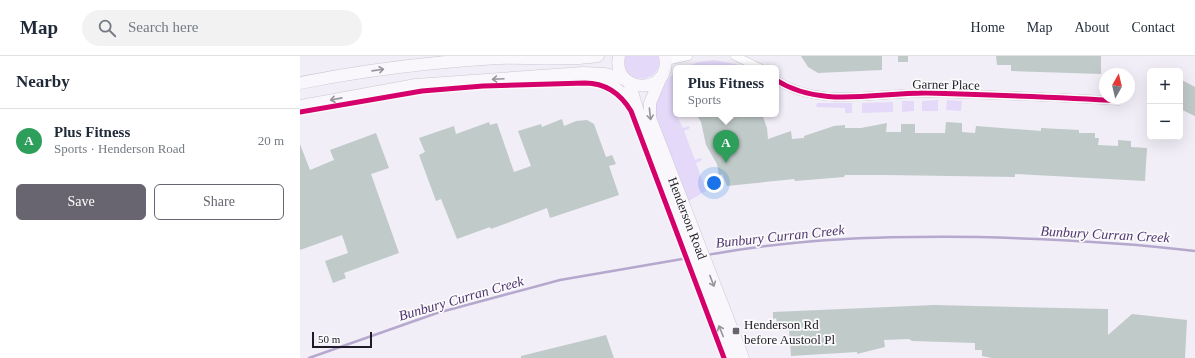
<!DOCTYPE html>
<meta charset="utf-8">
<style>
:root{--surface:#fff;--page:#f2f2f3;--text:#1f2937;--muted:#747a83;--line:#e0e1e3;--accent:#686570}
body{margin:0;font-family:"Times New Roman",serif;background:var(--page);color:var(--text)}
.controls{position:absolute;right:12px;top:12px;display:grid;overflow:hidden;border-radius:6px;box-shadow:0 4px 16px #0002}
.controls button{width:36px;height:36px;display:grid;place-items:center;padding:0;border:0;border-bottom:1px solid var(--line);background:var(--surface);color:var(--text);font:20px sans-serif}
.compass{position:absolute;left:799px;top:12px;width:36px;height:36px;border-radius:50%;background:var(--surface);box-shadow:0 4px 16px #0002;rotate:8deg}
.scale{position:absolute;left:12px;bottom:10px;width:60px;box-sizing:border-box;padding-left:4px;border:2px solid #1f1b26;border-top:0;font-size:11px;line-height:14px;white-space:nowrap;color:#1f1b26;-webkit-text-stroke:3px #fafafa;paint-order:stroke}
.you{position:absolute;left:414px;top:127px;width:14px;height:14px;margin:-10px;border:3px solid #fff;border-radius:50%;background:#1a73e8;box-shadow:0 0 0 6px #1a73e833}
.badge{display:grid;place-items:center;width:26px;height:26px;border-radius:50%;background:var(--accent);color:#fff;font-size:13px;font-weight:700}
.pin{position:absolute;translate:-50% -33px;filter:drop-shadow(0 1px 2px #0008)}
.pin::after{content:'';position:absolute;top:21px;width:14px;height:12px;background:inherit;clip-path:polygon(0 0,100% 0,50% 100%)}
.popup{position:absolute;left:373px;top:9px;width:106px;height:52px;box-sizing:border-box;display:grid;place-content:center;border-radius:6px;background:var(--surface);filter:drop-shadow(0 1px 3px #0005);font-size:13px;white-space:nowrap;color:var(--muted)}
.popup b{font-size:15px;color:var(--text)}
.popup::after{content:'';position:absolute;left:50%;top:100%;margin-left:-8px;border:8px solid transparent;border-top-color:var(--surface)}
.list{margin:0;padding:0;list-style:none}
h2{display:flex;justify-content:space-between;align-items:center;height:52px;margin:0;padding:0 16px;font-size:17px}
h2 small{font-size:13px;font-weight:400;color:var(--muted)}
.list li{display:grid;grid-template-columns:26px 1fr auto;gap:12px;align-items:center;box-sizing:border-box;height:64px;padding:0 16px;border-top:1px solid var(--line)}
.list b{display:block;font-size:15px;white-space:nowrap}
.list p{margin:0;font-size:13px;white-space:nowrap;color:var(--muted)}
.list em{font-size:13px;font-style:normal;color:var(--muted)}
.actions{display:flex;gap:8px;padding:12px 16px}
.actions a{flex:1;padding:9px 0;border:1px solid var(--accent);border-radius:6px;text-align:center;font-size:14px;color:var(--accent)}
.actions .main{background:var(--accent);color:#fff}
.icon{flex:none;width:22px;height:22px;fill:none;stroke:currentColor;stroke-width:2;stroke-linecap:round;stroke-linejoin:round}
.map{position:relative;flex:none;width:895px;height:302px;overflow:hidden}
header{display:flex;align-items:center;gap:24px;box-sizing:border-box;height:56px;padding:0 20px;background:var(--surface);border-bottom:1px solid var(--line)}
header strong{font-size:19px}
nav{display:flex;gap:22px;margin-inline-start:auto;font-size:14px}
.search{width:280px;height:36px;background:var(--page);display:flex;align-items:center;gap:10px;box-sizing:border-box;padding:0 14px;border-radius:22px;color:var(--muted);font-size:15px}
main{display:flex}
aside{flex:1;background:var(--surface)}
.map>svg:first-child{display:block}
.green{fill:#e5d9fa}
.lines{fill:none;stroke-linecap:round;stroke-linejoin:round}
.stream{stroke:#b6a7cd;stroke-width:2.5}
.building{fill:#c0cac9}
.minor-casing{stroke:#cbc8d2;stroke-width:9}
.secondary-casing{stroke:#cbc8d2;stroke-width:13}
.minor{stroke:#fdfcfe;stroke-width:8}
.secondary{stroke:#f9f7fb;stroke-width:12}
.cycleway-casing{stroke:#fafafa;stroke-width:8}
.cycleway{stroke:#d6006c;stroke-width:5}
.oneway{stroke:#97949b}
.poi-dot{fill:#686570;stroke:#fafafa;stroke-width:1.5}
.labels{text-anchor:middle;stroke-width:3.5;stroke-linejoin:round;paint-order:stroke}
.street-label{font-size:13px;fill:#1f1b26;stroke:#fafafa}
.poi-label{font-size:13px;fill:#1f1b26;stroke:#fafafa;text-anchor:start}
.water-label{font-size:14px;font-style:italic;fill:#4e3371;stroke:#fafafa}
</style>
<header>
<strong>Map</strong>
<div class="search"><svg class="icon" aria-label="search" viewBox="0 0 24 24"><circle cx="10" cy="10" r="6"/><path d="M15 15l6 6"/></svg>Search here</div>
<nav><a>Home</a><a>Map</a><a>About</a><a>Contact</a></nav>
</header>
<main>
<aside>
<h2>Nearby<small></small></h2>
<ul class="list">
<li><span class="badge" style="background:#2e9e5b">A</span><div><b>Plus Fitness</b><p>Sports · Henderson Road</p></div><em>20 m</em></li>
</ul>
<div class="actions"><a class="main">Save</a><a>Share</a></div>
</aside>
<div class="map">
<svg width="895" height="302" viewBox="0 0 895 302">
<rect width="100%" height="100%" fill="#f1eef8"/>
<g class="green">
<path d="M325 0H358C367 27 319 33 325 0Z"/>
<path d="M414 4 444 10 443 12H383L399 6Z"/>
<path d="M376 16V58L383 72 389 70 390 72 384 75 395 104 401 102 402 104 396 107 406 135 387 146C379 126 350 64 355 46 358 35 367 23 376 16Z"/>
<path d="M638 44V55H622V45Z"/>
<path d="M647 44 662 45 661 55 646 54Z"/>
<path d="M602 45H614V55L602 56Z"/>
<path d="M593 46V56L562 57V47Z"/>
<path d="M517 47H552V57H545V52L516 51Z"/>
</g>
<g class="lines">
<g class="stream">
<path d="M407 199C498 182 586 180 678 181 751 183 823 186 895 195"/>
<path d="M9 302 137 257 260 224 388 202"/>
</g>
</g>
<g class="building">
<path d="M501 0H582V14L518 17 508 11Z"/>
<rect x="598" y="0" width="10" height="6"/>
<path d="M696 0H801V18L711 15V9H697Z"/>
<path d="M880 23 895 31V60L880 53Z"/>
<path d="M396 58H462L467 72 468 83 491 75 492 83 504 82V80L534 70 545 69V72H561L587 67 586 76H601V68H615V77H645L646 66 662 67V76L675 77 676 70 741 75V72L779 74V77H795V82H799L798 89 818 90V84L831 85V91L847 92 845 125 715 118V121L586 119H545L544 121 495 125 494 123 427 130 422 118 419 120 417 108 406 89 401 66Z"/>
<path d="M262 63 264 70 276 65 287 64 294 68 306 101 312 99 316 108 309 110 319 139 250 162 247 152 191 173 190 171 157 183 141 143 136 145 119 99 125 96 119 82 154 70 156 78 189 66 190 69 197 67 214 116 231 110 218 75 241 68 242 71Z"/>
<path d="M76 77 89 112 71 118 99 197 44 217 46 222 33 227 25 205 48 197 42 179 0 194V88L10 114 34 104 30 94Z"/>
<path d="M634 249 808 253V279L832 258 887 264 885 302H692L682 300V294H675V287L612 285 609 283 584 284 585 291 557 298V296L491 300 489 274 479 275 476 262 473 263V256Z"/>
<path d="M306 279 314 302H221V300Z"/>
</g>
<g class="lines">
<defs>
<g id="minor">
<path d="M435 0 460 12"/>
<path d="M366 5 388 0"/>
<path d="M476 24C521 53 577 36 628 37 692 39 756 41 820 45"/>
</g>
<g id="secondary">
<path d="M319 0C311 39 373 40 365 0"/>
<path d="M361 21 350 47V62L443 302"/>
<path d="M292 23C311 26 324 36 333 53"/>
<path d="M329 26 343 72 372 151 432 302"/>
<path d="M0 27C65 14 132 6 198 2 232 1 265 5 298 0"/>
<path d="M0 50 116 29 283 17 305 18 325 23"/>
</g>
</defs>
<use href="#minor" class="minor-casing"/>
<use href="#secondary" class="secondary-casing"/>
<use href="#minor" class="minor"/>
<use href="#secondary" class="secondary"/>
<defs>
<g id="cycleway">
<path d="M476 24C521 53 577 36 628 37 692 39 756 41 820 45"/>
<path d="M0 56 122 35 183 30 285 27C306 27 320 37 331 55L424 302"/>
</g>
</defs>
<use href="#cycleway" class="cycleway-casing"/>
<use href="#cycleway" class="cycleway"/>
</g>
<defs><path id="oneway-shaft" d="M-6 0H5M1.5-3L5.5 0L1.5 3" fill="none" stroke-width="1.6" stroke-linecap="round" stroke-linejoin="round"/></defs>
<g class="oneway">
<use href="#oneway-shaft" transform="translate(78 14) rotate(-8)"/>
<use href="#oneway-shaft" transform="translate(198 23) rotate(177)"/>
<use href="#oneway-shaft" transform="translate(36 43) rotate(169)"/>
<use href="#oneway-shaft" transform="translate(350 58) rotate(84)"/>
<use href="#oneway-shaft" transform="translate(412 225) rotate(69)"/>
<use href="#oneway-shaft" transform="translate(421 275) rotate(-112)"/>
</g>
<rect class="poi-dot" x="432" y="271" width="8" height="8" rx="2"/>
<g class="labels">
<g class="street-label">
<text transform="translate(646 28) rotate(1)" y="5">Garner Place</text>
<text transform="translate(388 162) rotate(69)" y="5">Henderson Road</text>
</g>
<g class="poi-label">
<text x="444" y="273">Henderson Rd<tspan x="444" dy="15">before Austool Pl</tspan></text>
</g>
<g class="water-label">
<text transform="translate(805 178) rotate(3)" y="5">Bunbury Curran Creek</text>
<text transform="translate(480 180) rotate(-6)" y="5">Bunbury Curran Creek</text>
<text transform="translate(161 242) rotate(-16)" y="5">Bunbury Curran Creek</text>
</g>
</g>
</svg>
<div class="controls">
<button>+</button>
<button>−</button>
</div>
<svg class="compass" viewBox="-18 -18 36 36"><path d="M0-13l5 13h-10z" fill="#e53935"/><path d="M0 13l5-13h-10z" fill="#747a83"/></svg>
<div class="scale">50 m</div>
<div class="you"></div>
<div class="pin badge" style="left:426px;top:107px;background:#2e9e5b">A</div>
<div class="popup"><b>Plus Fitness</b>Sports</div>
</div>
</main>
